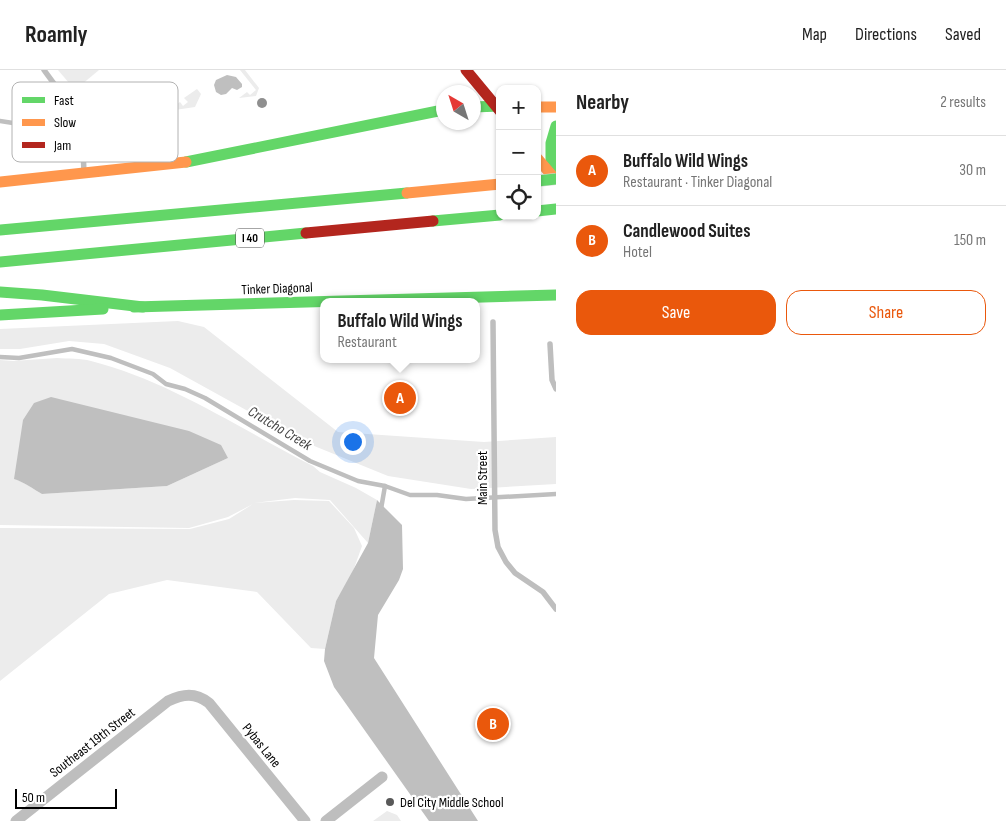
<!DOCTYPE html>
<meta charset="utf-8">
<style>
:root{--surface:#fff;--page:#f2f2f2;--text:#222;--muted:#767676;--line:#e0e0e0;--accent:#ea580c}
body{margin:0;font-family:"Sofia Sans Condensed",sans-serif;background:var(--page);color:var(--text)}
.controls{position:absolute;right:15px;top:15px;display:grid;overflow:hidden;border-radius:10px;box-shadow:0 1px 4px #0004}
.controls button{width:45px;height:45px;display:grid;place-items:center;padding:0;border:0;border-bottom:1px solid var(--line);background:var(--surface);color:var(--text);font:25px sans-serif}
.compass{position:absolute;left:436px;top:15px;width:45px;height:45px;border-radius:50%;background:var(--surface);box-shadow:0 1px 4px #0004;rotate:321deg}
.scale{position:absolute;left:15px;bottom:12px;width:102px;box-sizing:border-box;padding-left:5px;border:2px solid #000;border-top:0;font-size:14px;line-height:18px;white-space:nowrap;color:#000;-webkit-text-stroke:4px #fff;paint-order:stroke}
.you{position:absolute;left:352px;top:371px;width:18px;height:18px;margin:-12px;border:4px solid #fff;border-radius:50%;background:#1a73e8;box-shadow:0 0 0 8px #1a73e833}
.badge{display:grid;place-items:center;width:32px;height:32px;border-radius:50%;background:var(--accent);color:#fff;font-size:16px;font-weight:700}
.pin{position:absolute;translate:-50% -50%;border:2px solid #fff;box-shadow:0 1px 5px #0006}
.popup{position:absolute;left:320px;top:228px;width:160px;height:65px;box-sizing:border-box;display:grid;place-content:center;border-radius:10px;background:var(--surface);filter:drop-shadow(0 1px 4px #0005);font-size:16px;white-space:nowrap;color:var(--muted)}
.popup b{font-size:19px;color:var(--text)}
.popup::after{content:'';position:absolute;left:50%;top:100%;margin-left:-10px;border:10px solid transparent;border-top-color:var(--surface)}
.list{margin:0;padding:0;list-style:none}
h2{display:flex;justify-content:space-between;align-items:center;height:65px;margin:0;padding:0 20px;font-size:21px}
h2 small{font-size:16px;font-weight:400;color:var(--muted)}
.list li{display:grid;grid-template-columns:32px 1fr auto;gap:15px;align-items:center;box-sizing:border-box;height:70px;padding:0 20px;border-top:1px solid var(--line)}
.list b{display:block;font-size:19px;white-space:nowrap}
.list p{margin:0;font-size:16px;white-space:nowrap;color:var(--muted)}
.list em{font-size:16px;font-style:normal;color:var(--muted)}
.actions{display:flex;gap:10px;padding:15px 20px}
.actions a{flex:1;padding:11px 0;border:1px solid var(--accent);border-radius:15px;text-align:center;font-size:18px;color:var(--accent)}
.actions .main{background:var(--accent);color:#fff}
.icon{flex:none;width:28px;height:28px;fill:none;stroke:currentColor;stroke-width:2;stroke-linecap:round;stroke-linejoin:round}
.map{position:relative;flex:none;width:556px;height:751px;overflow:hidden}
header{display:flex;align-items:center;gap:30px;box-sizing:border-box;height:70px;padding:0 25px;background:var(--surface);border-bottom:1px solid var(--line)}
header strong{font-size:24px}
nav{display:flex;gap:28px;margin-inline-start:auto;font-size:18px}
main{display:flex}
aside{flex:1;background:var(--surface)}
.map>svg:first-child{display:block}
.green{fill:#ececec;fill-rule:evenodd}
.water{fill:#bfbfbf}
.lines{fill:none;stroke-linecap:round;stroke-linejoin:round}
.stream{stroke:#bfbfbf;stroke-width:4.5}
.lane{stroke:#bebebe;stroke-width:5.5}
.street{stroke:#bebebe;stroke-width:11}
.fast{stroke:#63d668;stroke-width:11}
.slow{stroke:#ff974d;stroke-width:11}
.jam{stroke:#b3261e;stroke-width:11}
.fast-bridge-casing{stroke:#dbdbdb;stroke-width:12;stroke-linecap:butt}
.fast-bridge{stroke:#63d668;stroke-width:11}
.tree{fill:#8f8f8f}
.poi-dot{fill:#595959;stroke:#fff;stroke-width:2}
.labels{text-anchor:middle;stroke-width:4.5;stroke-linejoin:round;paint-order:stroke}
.shield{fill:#fff;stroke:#4c4c4c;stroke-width:1}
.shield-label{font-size:12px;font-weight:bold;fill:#000}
.street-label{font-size:14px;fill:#000;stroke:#fff}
.poi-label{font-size:14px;fill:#000;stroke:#fff;text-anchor:start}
.water-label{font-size:15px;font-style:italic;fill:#444;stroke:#fff}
.key{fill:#fff;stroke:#b2b2b2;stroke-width:1}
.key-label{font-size:14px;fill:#000}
</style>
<header>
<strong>Roamly</strong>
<nav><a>Map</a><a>Directions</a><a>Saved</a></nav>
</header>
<main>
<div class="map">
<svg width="556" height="751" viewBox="0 0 556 751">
<rect width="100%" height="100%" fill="#fff"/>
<g class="green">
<path d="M58 0H99L75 20Z"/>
<path d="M240 0H245L259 18 256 26 239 28 247 22 250 25 256 20Z"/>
<path d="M197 19 201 24 195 37 168 41 180 32 183 36 188 32 184 28Z"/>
<path d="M178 251 204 257 338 362 484 372 556 367V414L471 419 388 406 302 371 170 298 104 274 69 271 20 279H0V259Z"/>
<path d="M57 288C68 289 81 288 91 291 170 311 242 360 313 396L320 402 356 418 377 430 368 473 330 430 295 428 254 433 294 430 329 431 354 458 362 476 352 504 336 531 325 579 311 578 257 522 167 510 109 524 0 611V458L190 459 229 449 253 434 228 447 189 458 0 455V290L13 291ZM228 388 167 416 42 424C33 419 24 412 15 409Z"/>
<path d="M387 741 397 745 401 751H373Z"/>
</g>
<g class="water">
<path d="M227 5 236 7 242 14V17L237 20 232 18 226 24 221 25 216 22 214 15 216 10Z"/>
<path d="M51 327 189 361 221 375 228 388 167 416 42 424C33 419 24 412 14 409L23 350 34 333Z"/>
<path d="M377 430 402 455 403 499 399 510 378 545 374 588 478 751H429L334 617 324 591 325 579 336 531 368 473Z"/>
</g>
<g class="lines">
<g class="stream">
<path d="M0 51 13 53 25 65 30 89"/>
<path d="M0 287 19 288 72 279 111 288 153 304 166 314 185 319 205 328 310 391 358 411 385 416 410 425H437L466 429 556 424"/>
<path d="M381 439 385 416"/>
</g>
<g class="lane">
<path d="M44 0C56 17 70 33 78 52 84 67 83 86 84 102"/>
<path d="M493 252 495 460 498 477 506 492 515 503 543 522 556 539"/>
<path d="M550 274 552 310 556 319"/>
</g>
<g class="street">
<path d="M16 751 168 631C183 624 195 622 209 633L305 751"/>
<path d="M326 751 382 707"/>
</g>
<g class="fast">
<path d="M473 37 500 36"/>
<path d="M186 92 443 40"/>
<path d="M551 104V73L556 56"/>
<path d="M537 141 556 139"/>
<path d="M433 151 500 145"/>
<path d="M0 160 407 123"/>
<path d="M0 192 306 163"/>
<path d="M0 222 42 225 143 237"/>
<path d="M134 237 556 225"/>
<path d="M0 245 103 239"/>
</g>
<g class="slow">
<path d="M537 37H556"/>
<path d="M537 88 554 108"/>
<path d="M0 112 186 92"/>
<path d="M407 123 500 114"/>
</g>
<g class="jam">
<path d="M466 0 500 41"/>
<path d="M306 163 433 151"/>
</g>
<defs>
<path id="fast-bridge" d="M537 111 556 109"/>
</defs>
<use href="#fast-bridge" class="fast-bridge-casing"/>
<use href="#fast-bridge" class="fast-bridge"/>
</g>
<g class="tree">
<circle cx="126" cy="23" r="5"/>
<circle cx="262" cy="33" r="5"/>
<circle cx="157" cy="58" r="5"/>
</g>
<circle class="poi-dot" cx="390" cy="732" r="5"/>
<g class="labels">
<rect class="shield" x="236" y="158.5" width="28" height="19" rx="4"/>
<g class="shield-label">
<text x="250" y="172">I 40</text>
</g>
<g class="street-label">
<text transform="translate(277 218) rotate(-2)" y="5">Tinker Diagonal</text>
<text transform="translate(482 408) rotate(-90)" y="5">Main Street</text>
<text transform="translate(92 672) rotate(-38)" y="5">Southeast 19th Street</text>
<text transform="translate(262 675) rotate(51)" y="5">Pybas Lane</text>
</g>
<g class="poi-label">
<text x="400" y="737">Del City Middle School</text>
</g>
<g class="water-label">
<text transform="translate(280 358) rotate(31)" y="5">Crutcho Creek</text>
</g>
</g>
<rect x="12" y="12" width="166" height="80" rx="8" class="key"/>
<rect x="22" y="27" width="23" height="6" fill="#63d668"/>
<rect x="22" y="49" width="23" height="7" fill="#ff974d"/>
<rect x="22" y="72" width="23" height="6" fill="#b3261e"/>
<g class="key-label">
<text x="54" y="35">Fast</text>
<text x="54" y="57">Slow</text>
<text x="54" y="80">Jam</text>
</g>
</svg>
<div class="controls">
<button>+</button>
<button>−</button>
<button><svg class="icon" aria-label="locate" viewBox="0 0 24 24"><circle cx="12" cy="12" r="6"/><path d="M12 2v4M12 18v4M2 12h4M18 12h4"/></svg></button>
</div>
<svg class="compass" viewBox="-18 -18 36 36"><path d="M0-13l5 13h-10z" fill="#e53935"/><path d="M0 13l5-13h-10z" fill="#767676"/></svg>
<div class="scale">50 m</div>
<div class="you"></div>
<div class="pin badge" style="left:400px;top:328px">A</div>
<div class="popup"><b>Buffalo Wild Wings</b>Restaurant</div>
<div class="pin badge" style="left:493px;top:654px">B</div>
</div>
<aside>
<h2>Nearby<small>2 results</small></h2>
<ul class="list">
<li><span class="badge">A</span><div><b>Buffalo Wild Wings</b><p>Restaurant · Tinker Diagonal</p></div><em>30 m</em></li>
<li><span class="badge">B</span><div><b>Candlewood Suites</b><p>Hotel</p></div><em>150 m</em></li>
</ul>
<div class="actions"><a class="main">Save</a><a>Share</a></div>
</aside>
</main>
